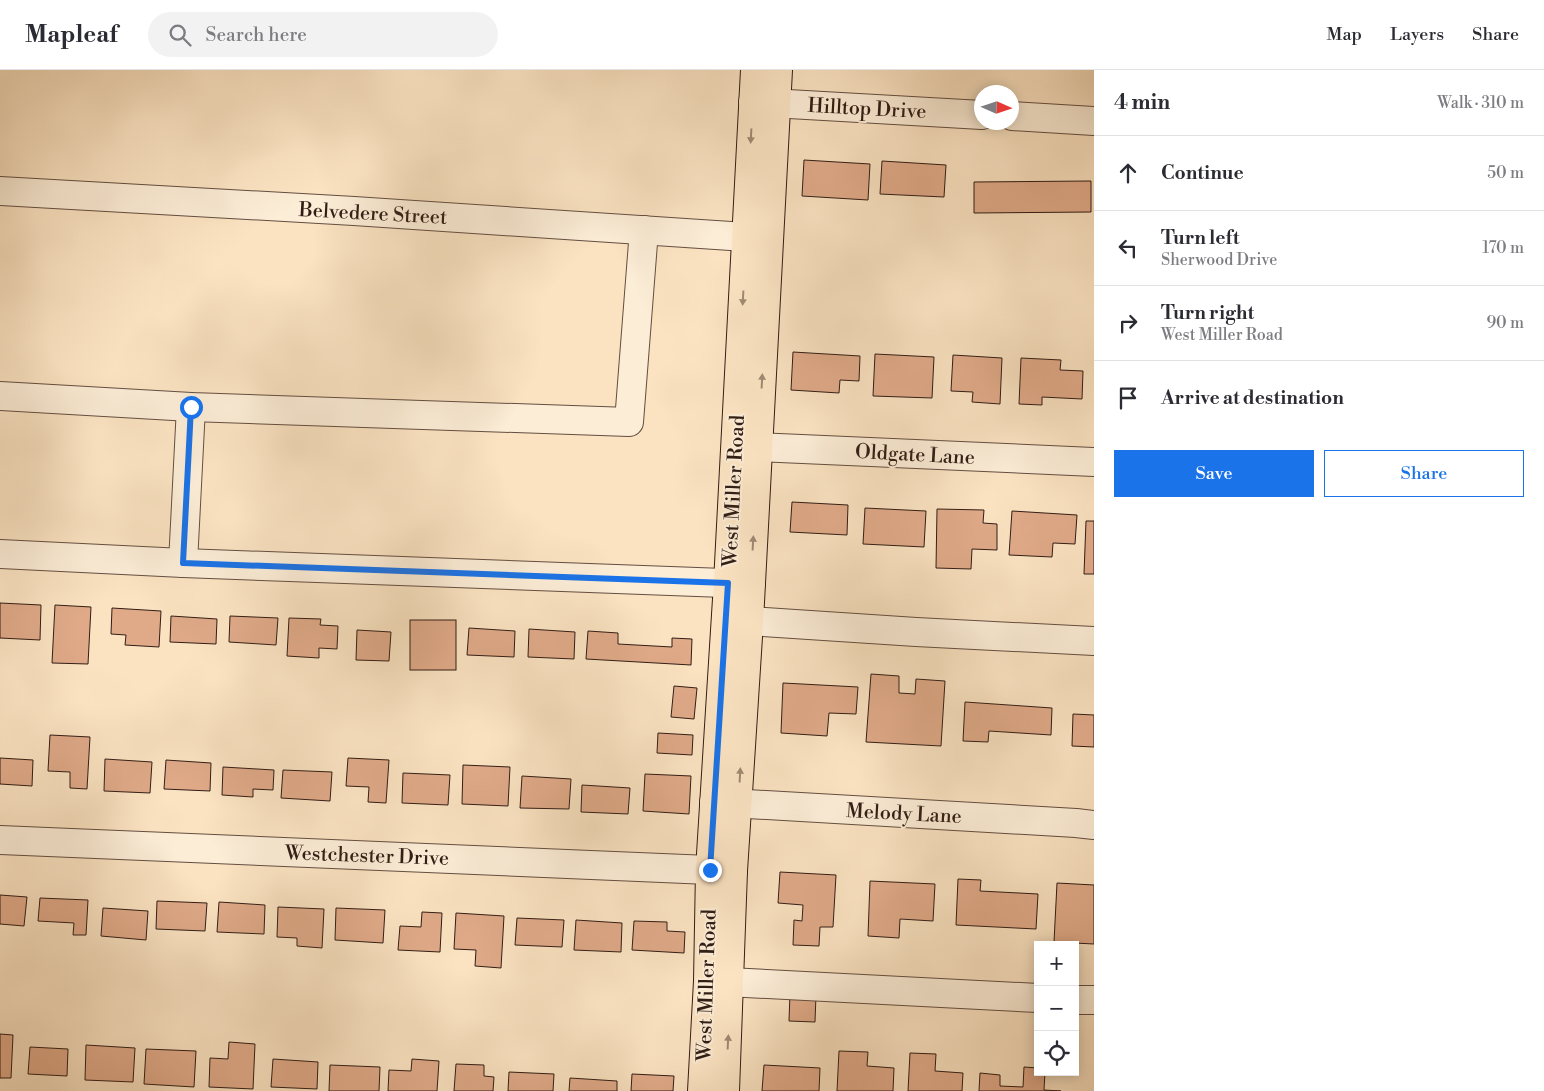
<!DOCTYPE html>
<meta charset="utf-8">
<style>
:root{--surface:#fff;--page:#f2f2f3;--text:#2b2b33;--muted:#7c7c81;--line:#e1e1e2;--accent:#1a73e8}
body{margin:0;font-family:"Libre Bodoni",serif;background:var(--page);color:var(--text)}
.controls{position:absolute;right:15px;bottom:15px;display:grid;overflow:hidden;border-radius:0px;box-shadow:0 2px 12px #0003}
.controls button{width:45px;height:45px;display:grid;place-items:center;padding:0;border:0;border-bottom:1px solid var(--line);background:var(--surface);color:var(--text);font:25px sans-serif}
.compass{position:absolute;left:974px;top:15px;width:45px;height:45px;border-radius:50%;background:var(--surface);box-shadow:0 2px 12px #0003;rotate:93deg}
.stop{position:absolute;width:15px;height:15px;margin:-11px;border:4px solid #1a73e8;border-radius:50%;background:#fff}
.stop.end{background:#1a73e8;border-color:#fff;box-shadow:0 1px 5px #0008}
.list{margin:0;padding:0;list-style:none}
h2{display:flex;justify-content:space-between;align-items:center;height:65px;margin:0;padding:0 20px;font-size:21px}
h2 small{font-size:16px;font-weight:400;color:var(--muted)}
.list li{display:grid;grid-template-columns:32px 1fr auto;gap:15px;align-items:center;box-sizing:border-box;height:75px;padding:0 20px;border-top:1px solid var(--line)}
.list b{display:block;font-size:19px;white-space:nowrap}
.list p{margin:0;font-size:16px;white-space:nowrap;color:var(--muted)}
.list em{font-size:16px;font-style:normal;color:var(--muted)}
.actions{display:flex;gap:10px;padding:15px 20px}
.actions a{flex:1;padding:11px 0;border:1px solid var(--accent);border-radius:0px;text-align:center;font-size:18px;color:var(--accent)}
.actions .main{background:var(--accent);color:#fff}
.icon{flex:none;width:28px;height:28px;fill:none;stroke:currentColor;stroke-width:2;stroke-linecap:round;stroke-linejoin:round}
.map{position:relative;flex:none;width:1094px;height:1021px;overflow:hidden}
header{display:flex;align-items:center;gap:30px;box-sizing:border-box;height:70px;padding:0 25px;background:var(--surface);border-bottom:1px solid var(--line)}
header strong{font-size:24px}
nav{display:flex;gap:28px;margin-inline-start:auto;font-size:18px}
.search{width:350px;height:45px;background:var(--page);display:flex;align-items:center;gap:12px;box-sizing:border-box;padding:0 18px;border-radius:28px;color:var(--muted);font-size:19px}
main{display:flex}
aside{flex:1;background:var(--surface)}
.map>svg:first-child{display:block}
.building{fill:#e0aa89;stroke:#311d15}
.lines{fill:none;stroke-linecap:round;stroke-linejoin:round}
.minor-casing{stroke:#644e40;stroke-width:30}
.major-casing{stroke:#311d15;stroke-width:30}
.minor{stroke:#fcedd7;stroke-width:28}
.major{stroke:#fbe3c2;stroke-width:28}
.oneway{fill:#a08a74}
.route{stroke:#1a73e8;stroke-width:6}
.labels{text-anchor:middle;stroke-width:4;stroke-linejoin:round;paint-order:stroke}
.street-label{font-size:20px;fill:#311d15;stroke:#fcedd7}
</style>
<header>
<strong>Mapleaf</strong>
<div class="search"><svg class="icon" aria-label="search" viewBox="0 0 24 24"><circle cx="10" cy="10" r="6"/><path d="M15 15l6 6"/></svg>Search here</div>
<nav><a>Map</a><a>Layers</a><a>Share</a></nav>
</header>
<main>
<div class="map">
<svg width="1094" height="1021" viewBox="0 0 1094 1021">
<rect width="100%" height="100%" fill="#fbe3c2"/>
<filter id="stains"><feTurbulence type="fractalNoise" baseFrequency=".004" numOctaves="4"/><feColorMatrix values="0 0 0 0 .2 0 0 0 0 .09 0 0 0 0 .02 0 0 0 .5 -.17"/></filter>
<radialGradient id="worn" r=".72"><stop offset=".6" stop-color="#630" stop-opacity="0"/><stop offset="1" stop-color="#630" stop-opacity=".3"/></radialGradient>
<g class="building">
<path d="M804 90 870 94 868 130 802 126Z"/>
<path d="M882 91 946 95 944 127 880 124Z"/>
<path d="M1091 111V142L974 143V112Z"/>
<path d="M793 282 860 286 859 311 840 310 839 323 791 320Z"/>
<path d="M875 284 934 287 932 328 873 326Z"/>
<path d="M953 285 1002 288 1000 334 972 332 973 322 951 321Z"/>
<path d="M1021 288 1061 290 1060 300 1083 301 1082 329 1042 327V335L1019 334Z"/>
<path d="M792 432 848 435 847 465 790 462Z"/>
<path d="M865 438 926 441 924 477 863 474Z"/>
<path d="M937 439 984 440 983 453 997 454V480L972 479 971 499 936 498Z"/>
<path d="M1012 441 1077 445 1075 474 1053 473 1052 487 1009 485Z"/>
<path d="M1086 451H1094V504H1084Z"/>
<path d="M0 533 41 535 40 570 0 568Z"/>
<path d="M55 535 91 537 88 594 52 593Z"/>
<path d="M112 538 161 541 159 577 125 575 126 565 111 564Z"/>
<path d="M171 546 217 549 216 574 170 572Z"/>
<path d="M230 546 278 548 276 575 229 572Z"/>
<path d="M289 548 321 549 320 555 338 556 337 579 319 578V588L287 586Z"/>
<rect x="410" y="550" width="46" height="50"/>
<path d="M469 558 515 561 514 587 467 585Z"/>
<path d="M529 559 575 562 574 589 528 587Z"/>
<path d="M357 560 391 562 389 591 356 590Z"/>
<path d="M588 561 618 563V574L672 577V568L692 569 691 595 586 589Z"/>
<path d="M871 604 899 606V623L915 624 916 609 945 611 941 676 866 672Z"/>
<path d="M783 613 858 617 856 644 829 643 827 666 781 663Z"/>
<path d="M674 616 697 618 694 649 671 647Z"/>
<path d="M965 632 1052 638 1051 665 989 661 988 672 963 671Z"/>
<path d="M1073 644 1094 645V677L1072 676Z"/>
<path d="M658 663 693 665 692 685 657 683Z"/>
<path d="M50 665 90 667 87 719 70 718V702L48 701Z"/>
<path d="M0 688 33 690 32 716 0 714Z"/>
<path d="M348 688 389 690 386 733 368 732 369 717 346 716Z"/>
<path d="M105 689 152 692 150 723 104 721Z"/>
<path d="M166 690 211 693 210 721 164 719Z"/>
<path d="M463 695 510 697 508 736 462 734Z"/>
<path d="M223 697 274 700 273 720 253 719V727L222 725Z"/>
<path d="M283 700 332 702 330 731 281 728Z"/>
<path d="M403 703 450 705 448 735 402 733Z"/>
<path d="M645 704 691 706 689 744 643 741Z"/>
<path d="M522 706 571 709 569 739 520 738Z"/>
<path d="M582 715 630 718 628 744 581 742Z"/>
<path d="M780 802 836 805 833 857H820L819 876 793 875 794 850 802 851 803 835 778 833Z"/>
<path d="M958 809 981 810 980 821 1038 824 1036 859 956 855Z"/>
<path d="M870 811 935 814 933 851 900 849 899 868 868 866Z"/>
<path d="M1057 813 1094 815V874L1054 872Z"/>
<path d="M0 825 27 827 24 856 0 854Z"/>
<path d="M40 828 88 830 86 865H73L74 853 38 851Z"/>
<path d="M157 831 207 833 205 861 156 859Z"/>
<path d="M219 832 265 835 264 864 217 862Z"/>
<path d="M278 837 324 839 322 878 297 876V868L277 867Z"/>
<path d="M103 838 148 841 146 870 101 866Z"/>
<path d="M336 838 385 840 383 873 335 870Z"/>
<path d="M422 842 442 843 440 882 398 880 400 856 421 857Z"/>
<path d="M456 843 504 846 501 898 475 896 476 880 454 879Z"/>
<path d="M517 848 564 850 562 877 515 875Z"/>
<path d="M576 850 622 853 621 882 574 880Z"/>
<path d="M634 851 667 852V861L685 862 684 883 632 880Z"/>
<path d="M790 924 816 925 815 952 789 951Z"/>
<path d="M0 964 13 965 11 1008H0Z"/>
<path d="M229 972 255 974 253 1019 209 1017 210 988 228 989Z"/>
<path d="M86 975 135 978 133 1012 85 1010Z"/>
<path d="M30 977 68 979 67 1006 28 1004Z"/>
<path d="M146 979 196 981 194 1017 144 1014Z"/>
<path d="M839 981 868 982 867 996 894 998 893 1021H837Z"/>
<path d="M910 983 936 984 935 1001 963 1003 962 1021H908Z"/>
<path d="M273 989 318 992 317 1019 271 1017Z"/>
<path d="M412 989 439 991 437 1021H388L389 1000 411 1001Z"/>
<path d="M456 994 484 995V1006L494 1007 493 1021H454Z"/>
<path d="M330 995 380 997 379 1021H329Z"/>
<path d="M764 995 820 998 819 1021H762Z"/>
<path d="M1024 997 1038 998V1002H1045L1044 1020 1061 1021H979L980 1003 1000 1005V1016L1023 1017Z"/>
<path d="M509 1002 554 1004 553 1021H508Z"/>
<path d="M632 1004 674 1006 673 1021H631Z"/>
<path d="M570 1008 617 1011V1021H569Z"/>
</g>
<g class="lines">
<defs>
<g id="minor">
<path d="M753 32 982 45"/>
<path d="M1012 46 1094 51"/>
<path d="M0 121 354 141 746 167"/>
<path d="M0 326 191 337 629 352 644 160"/>
<path d="M736 376 1094 392"/>
<path d="M0 484 183 493 751 514"/>
<path d="M183 493 191 337"/>
<path d="M749 551 916 562 1094 571"/>
<path d="M714 732 1076 753 1094 755"/>
<path d="M0 770 733 801"/>
<path d="M708 911 1038 928"/>
<path d="M1075 930H1094"/>
</g>
<g id="major">
<path d="M702 1021 708 911 710 800 728 513 755 0"/>
<path d="M725 1021 733 801 749 551 778 0"/>
</g>
</defs>
<use href="#minor" class="minor-casing"/>
<use href="#major" class="major-casing"/>
<use href="#minor" class="minor"/>
<use href="#major" class="major"/>
</g>
<defs><path id="oneway-solid" d="M-6-.8H1V-3.2L6.5 0L1 3.2V.8H-6Z" transform="scale(1.25)"/></defs>
<g class="oneway">
<use href="#oneway-solid" transform="translate(751 66) rotate(93)"/>
<use href="#oneway-solid" transform="translate(743 228) rotate(93)"/>
<use href="#oneway-solid" transform="translate(762 311) rotate(-87)"/>
<use href="#oneway-solid" transform="translate(753 473) rotate(-87)"/>
<use href="#oneway-solid" transform="translate(740 705) rotate(-87)"/>
<use href="#oneway-solid" transform="translate(728 972) rotate(-87)"/>
</g>
<g class="lines">
<path class="route" d="M191 337 183 493 728 513 710 800"/>
</g>
<g class="labels">
<g class="street-label">
<text transform="translate(867 38) rotate(3)" y="7">Hilltop Drive</text>
<text transform="translate(373 143) rotate(3)" y="7">Belvedere Street</text>
<text transform="translate(915 384) rotate(3)" y="7">Oldgate Lane</text>
<text transform="translate(733 421) rotate(-87)" y="7">West Miller Road</text>
<text transform="translate(904 743) rotate(3)" y="7">Melody Lane</text>
<text transform="translate(367 785) rotate(2)" y="7">Westchester Drive</text>
<text transform="translate(706 915) rotate(-88)" y="7">West Miller Road</text>
</g>
</g>
<rect width="100%" height="100%" filter="url(#stains)"/>
<rect width="100%" height="100%" fill="url(#worn)"/>
</svg>
<div class="controls">
<button>+</button>
<button>−</button>
<button><svg class="icon" aria-label="locate" viewBox="0 0 24 24"><circle cx="12" cy="12" r="6"/><path d="M12 2v4M12 18v4M2 12h4M18 12h4"/></svg></button>
</div>
<svg class="compass" viewBox="-18 -18 36 36"><path d="M0-13l5 13h-10z" fill="#e53935"/><path d="M0 13l5-13h-10z" fill="#7c7c81"/></svg>
<div class="stop" style="left:191px;top:337px"></div>
<div class="stop end" style="left:710px;top:800px"></div>
</div>
<aside>
<h2>4 min<small>Walk · 310 m</small></h2>
<ul class="list">
<li><svg class="icon" aria-label="ahead" viewBox="0 0 24 24"><path d="M12 20V5M6 11l6-6 6 6"/></svg><div><b>Continue</b></div><em>50 m</em></li>
<li><svg class="icon" aria-label="left" viewBox="0 0 24 24"><path d="M17 20v-9H6M10 6l-5 5 5 5"/></svg><div><b>Turn left</b><p>Sherwood Drive</p></div><em>170 m</em></li>
<li><svg class="icon" aria-label="right" viewBox="0 0 24 24"><path d="M7 20v-9h11M14 6l5 5-5 5"/></svg><div><b>Turn right</b><p>West Miller Road</p></div><em>90 m</em></li>
<li><svg class="icon" aria-label="arrive" viewBox="0 0 24 24"><path d="M6 21V4h12l-3 4 3 4H6"/></svg><div><b>Arrive at destination</b></div></li>
</ul>
<div class="actions"><a class="main">Save</a><a>Share</a></div>
</aside>
</main>
